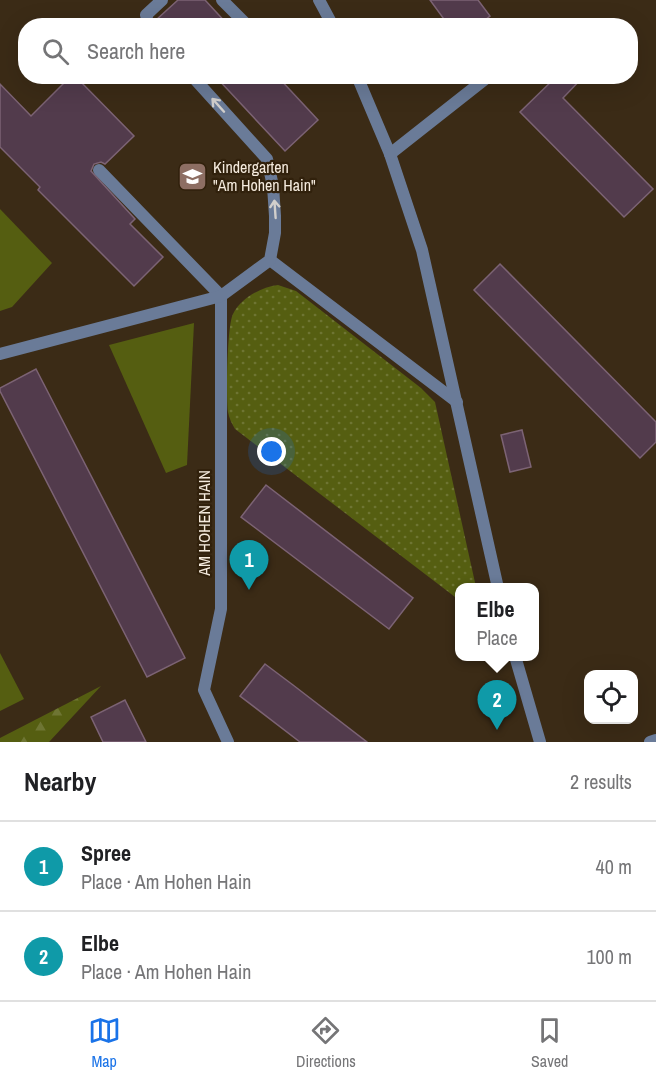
<!DOCTYPE html>
<meta charset="utf-8">
<style>
:root{--surface:#fff;--page:#f2f2f2;--text:#202124;--muted:#757577;--line:#e0e0e0;--accent:#1a73e8}
body{margin:0;font-family:"Archivo Narrow",sans-serif;background:var(--page);color:var(--text)}
.controls{position:absolute;right:18px;bottom:18px;display:grid;overflow:hidden;border-radius:12px;box-shadow:0 6px 24px #0002}
.controls button{width:54px;height:54px;display:grid;place-items:center;padding:0;border:0;border-bottom:2px solid var(--line);background:var(--surface);color:var(--text);font:30px sans-serif}
.you{position:absolute;left:272px;top:452px;width:21px;height:21px;margin:-15px;border:4px solid #fff;border-radius:50%;background:#1a73e8;box-shadow:0 0 0 9px #1a73e833}
.badge{display:grid;place-items:center;width:39px;height:39px;border-radius:50%;background:var(--accent);color:#fff;font-size:20px;font-weight:700}
.pin{position:absolute;translate:-50% -50px;filter:drop-shadow(0 2px 3px #0008)}
.pin::after{content:'';position:absolute;top:32px;width:21px;height:18px;background:inherit;clip-path:polygon(0 0,100% 0,50% 100%)}
.popup{position:absolute;left:455px;top:583px;width:84px;height:78px;box-sizing:border-box;display:grid;place-content:center;border-radius:12px;background:var(--surface);filter:drop-shadow(0 2px 4px #0005);font-size:20px;white-space:nowrap;color:var(--muted)}
.popup b{font-size:22px;color:var(--text)}
.popup::after{content:'';position:absolute;left:50%;top:100%;margin-left:-12px;border:12px solid transparent;border-top-color:var(--surface)}
.list{margin:0;padding:0;list-style:none}
h2{display:flex;justify-content:space-between;align-items:center;height:78px;margin:0;padding:0 24px;font-size:26px}
h2 small{font-size:20px;font-weight:400;color:var(--muted)}
.list li{display:grid;grid-template-columns:39px 1fr auto;gap:18px;align-items:center;box-sizing:border-box;height:90px;padding:0 24px;border-top:2px solid var(--line)}
.list b{display:block;font-size:22px;white-space:nowrap}
.list p{margin:0;font-size:20px;white-space:nowrap;color:var(--muted)}
.list em{font-size:20px;font-style:normal;color:var(--muted)}
.icon{flex:none;width:33px;height:33px;fill:none;stroke:currentColor;stroke-width:2;stroke-linecap:round;stroke-linejoin:round}
.map{position:relative;flex:none;width:656px;height:742px;overflow:hidden}
.search{position:absolute;background:var(--surface);box-shadow:0 6px 24px #0002;left:18px;right:18px;top:18px;height:66px;display:flex;align-items:center;gap:15px;box-sizing:border-box;padding:0 21px;border-radius:24px;color:var(--muted);font-size:22px}
.sheet{height:258px;background:var(--surface)}
nav{display:flex;justify-content:space-around;align-items:center;box-sizing:border-box;height:84px;border-top:2px solid var(--line);background:var(--surface);font-size:16px;color:var(--muted)}
nav a{display:grid;justify-items:center;gap:3px}
nav .on{color:var(--accent)}
.map>svg:first-child{display:block}
.grass{fill:url(#grass-dots)}
.forest{fill:url(#forest-firs)}
.park{fill:#555e11}
.building{fill:#523b4c;stroke:#7c6374;stroke-width:1.5}
.lines{fill:none;stroke-linecap:round;stroke-linejoin:round}
.lane{stroke:#6a7b98;stroke-width:12}
.street{stroke:#6a7b98;stroke-width:12}
.oneway{stroke:#d2cfcc}
.labels{text-anchor:middle;stroke-width:4.5;stroke-linejoin:round;paint-order:stroke}
.poi-label{font-size:16px;fill:#f5ebde;stroke:#31210c;text-anchor:start}
.street-label{font-size:16px;fill:#f5ebde;stroke:#31210c}
</style>
<div class="map">
<svg width="656" height="742" viewBox="0 0 656 742">
<defs>
<pattern id="grass-dots" width="8" height="8" patternUnits="userSpaceOnUse" patternTransform="scale(1.5)"><rect width="8" height="8" fill="#555e11"/><path d="M2 2h.1M6 6h.1" fill="none" stroke="#6e7533" stroke-width="1.8" stroke-linecap="round"/></pattern>
<pattern id="forest-firs" width="22" height="20" patternUnits="userSpaceOnUse" patternTransform="scale(1.5)"><rect width="22" height="20" fill="#555e11"/><path d="M5 1l3.5 6h-7zM16 11l3.5 6h-7z" fill="#6e7533"/></pattern>
</defs>
<rect width="100%" height="100%" fill="#3b2b16"/>
<path class="grass" d="M278 285 296 291 421 388 435 402 476 587 460 588 459 600 235 429C232 424 229 418 228 412 226 398 227 325 233 314 241 298 261 287 278 285Z"/>
<path class="forest" d="M101 686 49 742H0V738Z"/>
<g class="park">
<path d="M0 209 52 263 12 307 0 311Z"/>
<path d="M194 323 187 465 166 473 109 345Z"/>
<path d="M0 653 24 699 0 711Z"/>
</g>
<g class="building">
<path d="M178 0H205L229 26H157L156 20Z"/>
<path d="M430 0H478L490 16 477 26H449Z"/>
<path d="M71 76H75L134 136 105 164 101 162 94 164 91 171 135 219 130 224 163 257 134 286 38 190 40 187 0 147V84L31 116Z"/>
<path d="M215 76H277L318 120 285 151Z"/>
<path d="M557 76H584L563 98 653 189 624 217 520 112Z"/>
<path d="M500 264 656 422V442L640 458 474 290Z"/>
<path d="M36 369 185 658 147 677 0 391V388Z"/>
<path d="M522 430 531 467 510 472 501 435Z"/>
<path d="M266 485 413 598 389 629 241 517Z"/>
<path d="M265 664 293 685 367 742H300L240 696Z"/>
<path d="M125 700 146 742H103L91 717Z"/>
</g>
<g class="lines">
<path class="lane" d="M99 170 221 296"/>
<g class="street">
<path d="M222 0 248 26"/>
<path d="M319 0 333 26"/>
<path d="M149 26 146 15 162 0"/>
<path d="M357 76 390 154 422 250 498 588"/>
<path d="M390 154 489 76"/>
<path d="M270 260 457 402"/>
<path d="M221 296V609L204 690 228 742"/>
<path d="M0 354 221 296 270 260 275 233V216L273 186 267 159 192 76"/>
<path d="M515 656 540 742"/>
<path d="M650 742 656 740"/>
</g>
</g>
<defs><path id="oneway-shaft" d="M-6 0H5M1.5-3L5.5 0L1.5 3" fill="none" stroke-width="1.6" stroke-linecap="round" stroke-linejoin="round" transform="scale(1.5)"/></defs>
<g class="oneway">
<use href="#oneway-shaft" transform="translate(218 105) rotate(-132)"/>
<use href="#oneway-shaft" transform="translate(275 209) rotate(-94)"/>
</g>
<defs>
<symbol id="school-square" viewBox="-11 -11 22 22"><rect x="-9" y="-9" width="18" height="18" rx="4" fill="#8d6e63" stroke="#31210c"/><path d="M0-5L7-2L0 1L-7-2ZM-4 1L0 2.5L4 1V4Q0 6-4 4Z" fill="#fff"/></symbol>
</defs>
<g fill-rule="evenodd">
<use href="#school-square" x="176" y="160" width="33" height="33"/>
</g>
<g class="labels">
<g class="poi-label">
<text x="213" y="173">Kindergarten<tspan x="213" dy="18">"Am Hohen Hain"</tspan></text>
</g>
<g class="street-label">
<text transform="translate(204 523) rotate(-90)" y="6">AM HOHEN HAIN</text>
</g>
</g>
</svg>
<div class="controls">
<button><svg class="icon" aria-label="locate" viewBox="0 0 24 24"><circle cx="12" cy="12" r="6"/><path d="M12 2v4M12 18v4M2 12h4M18 12h4"/></svg></button>
</div>
<div class="you"></div>
<div class="pin badge" style="left:249px;top:590px;background:#0f9aa8">1</div>
<div class="pin badge" style="left:497px;top:730px;background:#0f9aa8">2</div>
<div class="popup"><b>Elbe</b>Place</div>
<div class="search"><svg class="icon" aria-label="search" viewBox="0 0 24 24"><circle cx="10" cy="10" r="6"/><path d="M15 15l6 6"/></svg>Search here</div>
</div>
<section class="sheet">
<h2>Nearby<small>2 results</small></h2>
<ul class="list">
<li><span class="badge" style="background:#0f9aa8">1</span><div><b>Spree</b><p>Place · Am Hohen Hain</p></div><em>40 m</em></li>
<li><span class="badge" style="background:#0f9aa8">2</span><div><b>Elbe</b><p>Place · Am Hohen Hain</p></div><em>100 m</em></li>
</ul>
</section>
<nav>
<a class="on"><svg class="icon" aria-label="map" viewBox="0 0 24 24"><path d="M3 6l6-2 6 2 6-2v14l-6 2-6-2-6 2zM9 4v14M15 6v14"/></svg>Map</a>
<a><svg class="icon" aria-label="directions" viewBox="0 0 24 24"><path d="M12 3l9 9-9 9-9-9zM9 14v-3h6M13 9l2 2-2 2"/></svg>Directions</a>
<a><svg class="icon" aria-label="saved" viewBox="0 0 24 24"><path d="M7 4h10v16l-5-4-5 4z"/></svg>Saved</a>
</nav>
